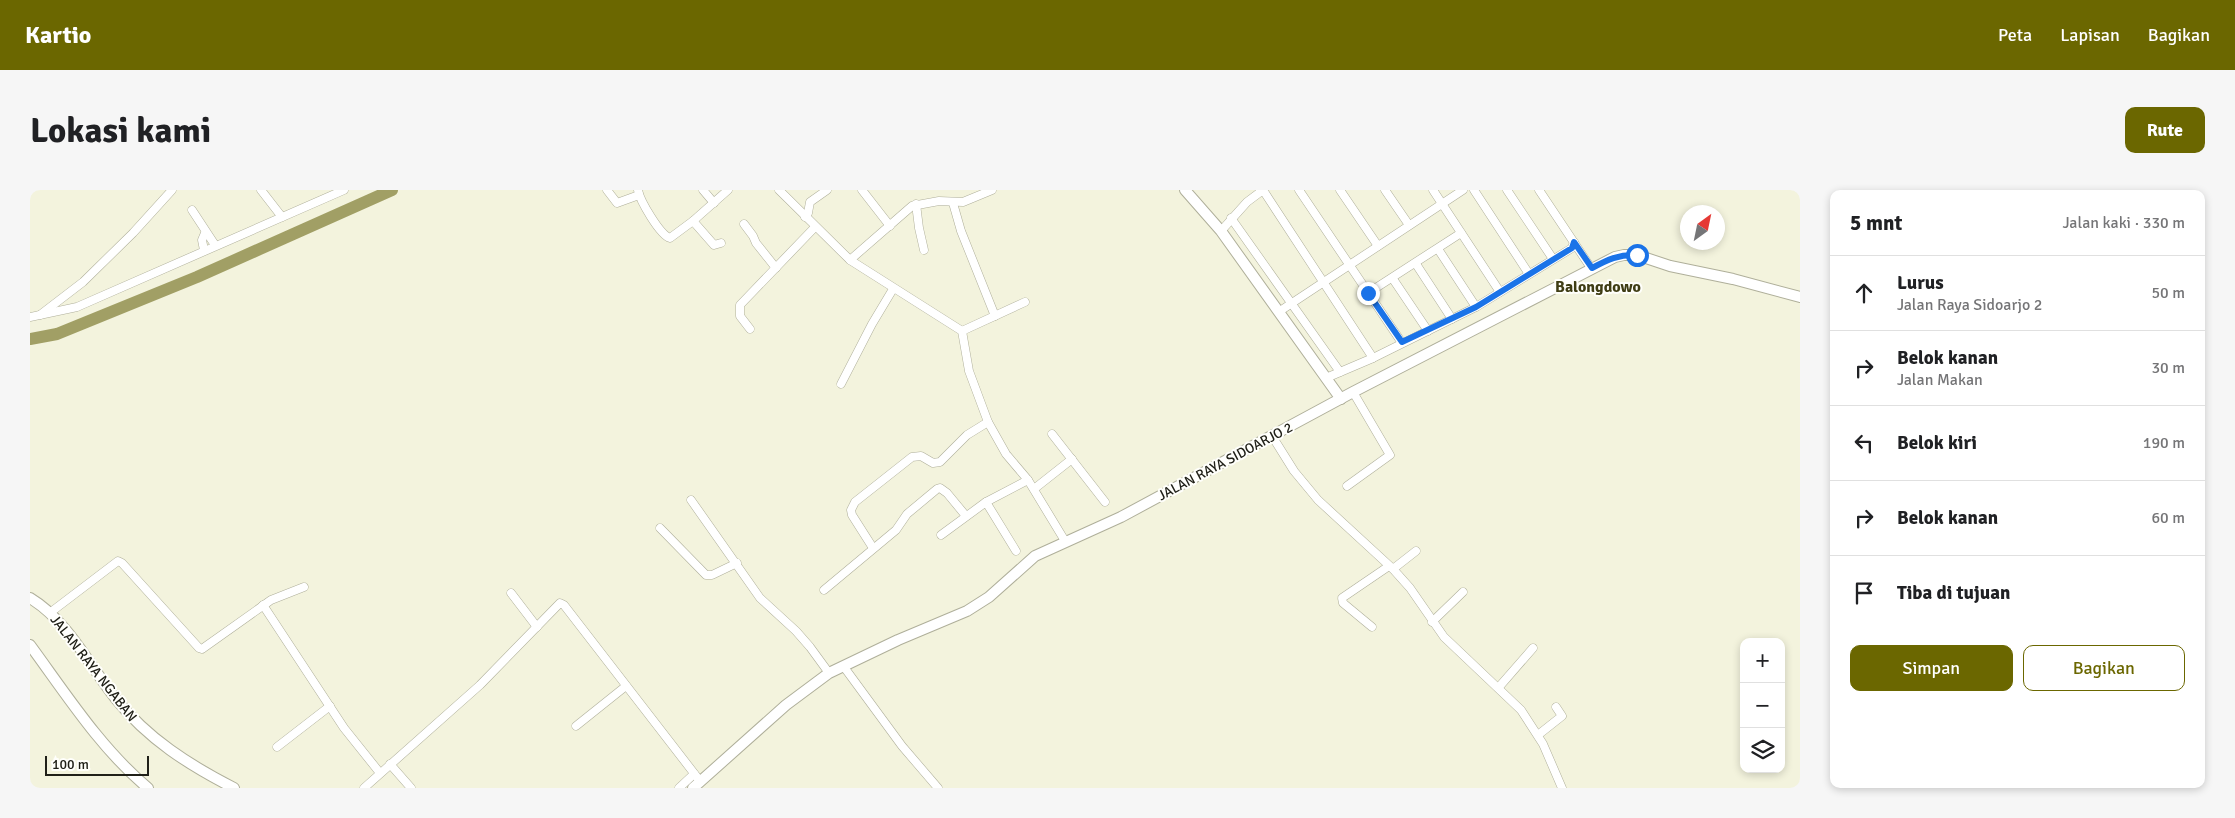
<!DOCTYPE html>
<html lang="id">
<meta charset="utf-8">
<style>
:root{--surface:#fff;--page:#f6f6f6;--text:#202124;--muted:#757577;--line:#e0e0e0;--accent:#6b6700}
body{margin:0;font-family:Signika,sans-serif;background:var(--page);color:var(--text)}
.controls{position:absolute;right:15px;bottom:15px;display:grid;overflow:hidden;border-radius:10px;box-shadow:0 2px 8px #0003}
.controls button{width:45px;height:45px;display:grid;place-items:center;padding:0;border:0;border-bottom:1px solid var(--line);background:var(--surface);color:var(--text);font:25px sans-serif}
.compass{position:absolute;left:1650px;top:15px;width:45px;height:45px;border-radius:50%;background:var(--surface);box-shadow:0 2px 8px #0003;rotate:33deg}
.scale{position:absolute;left:15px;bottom:12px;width:104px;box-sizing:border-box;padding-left:5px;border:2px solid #202018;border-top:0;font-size:14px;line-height:18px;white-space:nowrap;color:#202018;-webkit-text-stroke:4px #fffffb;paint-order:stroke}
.stop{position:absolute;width:15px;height:15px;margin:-11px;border:4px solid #1a73e8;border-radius:50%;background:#fff}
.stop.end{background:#1a73e8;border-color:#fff;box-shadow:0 1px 5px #0008}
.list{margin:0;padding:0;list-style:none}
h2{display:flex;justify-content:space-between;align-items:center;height:65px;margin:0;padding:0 20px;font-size:21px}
h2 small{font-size:16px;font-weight:400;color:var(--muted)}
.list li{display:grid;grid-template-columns:32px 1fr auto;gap:15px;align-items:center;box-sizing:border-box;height:75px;padding:0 20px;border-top:1px solid var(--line)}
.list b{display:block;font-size:19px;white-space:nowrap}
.list p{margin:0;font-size:16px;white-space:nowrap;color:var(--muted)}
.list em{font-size:16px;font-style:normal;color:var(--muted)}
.actions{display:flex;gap:10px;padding:15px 20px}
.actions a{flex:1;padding:11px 0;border:1px solid var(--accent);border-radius:10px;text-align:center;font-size:18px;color:var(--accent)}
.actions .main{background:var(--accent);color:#fff}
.icon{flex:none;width:28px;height:28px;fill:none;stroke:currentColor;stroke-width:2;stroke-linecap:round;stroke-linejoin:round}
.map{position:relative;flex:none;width:1770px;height:598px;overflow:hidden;border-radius:10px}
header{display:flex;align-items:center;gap:30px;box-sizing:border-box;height:70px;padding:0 25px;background:var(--accent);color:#fff}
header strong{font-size:24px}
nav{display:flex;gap:28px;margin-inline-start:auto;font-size:18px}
.intro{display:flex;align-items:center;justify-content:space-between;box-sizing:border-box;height:120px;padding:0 30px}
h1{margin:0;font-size:35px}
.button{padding:12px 22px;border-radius:10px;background:var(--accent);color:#fff;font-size:18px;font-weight:700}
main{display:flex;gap:30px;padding:0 30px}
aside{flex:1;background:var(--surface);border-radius:10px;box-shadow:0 2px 8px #0003}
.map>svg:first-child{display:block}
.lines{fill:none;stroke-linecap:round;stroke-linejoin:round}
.river{stroke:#a19f65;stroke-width:12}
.minor-casing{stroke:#afaf9a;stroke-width:9}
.tertiary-casing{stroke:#afaf9a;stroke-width:12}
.minor{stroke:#fff;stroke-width:8}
.tertiary{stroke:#fff;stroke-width:10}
.route{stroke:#1a73e8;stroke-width:6}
.labels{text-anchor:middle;stroke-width:4;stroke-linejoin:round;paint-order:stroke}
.street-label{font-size:14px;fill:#202018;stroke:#fffffb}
.quarter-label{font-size:16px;font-weight:bold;fill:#3f3d14;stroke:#fffffb}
</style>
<header>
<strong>Kartio</strong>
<nav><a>Peta</a><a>Lapisan</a><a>Bagikan</a></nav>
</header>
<div class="intro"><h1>Lokasi kami</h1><a class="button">Rute</a></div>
<main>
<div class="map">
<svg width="1770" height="598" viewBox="0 0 1770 598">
<rect width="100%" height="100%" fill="#f3f3dd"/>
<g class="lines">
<path class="river" d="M0 149 27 144 167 87 362 0"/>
<defs>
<g id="minor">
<path d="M231 0 252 27"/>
<path d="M577 0 587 13 609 5"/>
<path d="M608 0C610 11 630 45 640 48L663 31 698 0"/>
<path d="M673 0 684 13"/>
<path d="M749 0 820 70 932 141 939 181 958 232 976 264 998 290 1035 351"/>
<path d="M832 0 860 36"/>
<path d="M1233 0 1343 168"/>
<path d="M1269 0 1372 153"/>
<path d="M1310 0 1348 56"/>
<path d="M1355 0 1379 35"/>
<path d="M1403 0 1470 102"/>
<path d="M1444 0 1499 84"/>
<path d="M1477 0 1523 69"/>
<path d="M1509 0 1561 78"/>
<path d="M923 13 931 41 965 126"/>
<path d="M886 14 889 38 894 60"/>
<path d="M162 20 185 55"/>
<path d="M775 27 778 23 780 12 797 0"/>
<path d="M1201 28 1310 182"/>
<path d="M663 31 684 55 691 53"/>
<path d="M714 34 723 46 726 53 746 78"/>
<path d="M1191 41 1217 12 1233 0"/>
<path d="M1408 59 1446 117"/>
<path d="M174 60 172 50 175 43"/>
<path d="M820 70 882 16 909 11 933 12 962 0"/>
<path d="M1386 74 1422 129"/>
<path d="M1363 89 1398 141"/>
<path d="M1338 103 1431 43"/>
<path d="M1250 121 1433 0"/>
<path d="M10 125 53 92 103 43 142 0"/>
<path d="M0 127 47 117 314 0"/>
<path d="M720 139 710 126V115L785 37"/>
<path d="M932 141 995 112"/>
<path d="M1296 188 1343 168 1446 117 1542 58 1544 52"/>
<path d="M811 194 842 134 863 99"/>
<path d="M1022 244 1075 312"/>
<path d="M1242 246 1264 281 1288 310 1363 379 1380 398 1414 447 1491 520 1513 554 1532 598"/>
<path d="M1317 296 1360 265 1323 202"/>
<path d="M1004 299 1042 269"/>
<path d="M661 310 730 408 766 441 780 457 799 483"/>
<path d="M956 312 998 290"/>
<path d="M630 338 676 385H682L707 373"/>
<path d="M911 345 956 312 986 361"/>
<path d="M843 358 822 325 821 320 825 312 882 267 891 266 903 273 910 272 937 245 958 232"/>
<path d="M1363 379 1386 361"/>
<path d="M794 400 866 340 877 324 907 299 910 298 917 303 936 326"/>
<path d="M481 403 507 437"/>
<path d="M233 415 314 538 350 583"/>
<path d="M21 422 88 371 92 373 169 458 172 459 241 410 274 397"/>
<path d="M1402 432 1433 402"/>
<path d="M1342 437 1313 413 1312 408 1359 376"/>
<path d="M814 477 872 556 908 598"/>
<path d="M1469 497 1503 458"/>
<path d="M546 536 596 496"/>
<path d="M1508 545 1532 526 1526 517"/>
<path d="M247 557 300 516"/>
<path d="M360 574 381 598"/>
<path d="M334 598 450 495 530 413 534 415 670 591"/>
<path d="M649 598 664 584"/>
</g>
<g id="tertiary">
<path d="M1155 0 1191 41 1311 209"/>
<path d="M0 408C38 431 59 475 86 509 118 549 159 575 204 598"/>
<path d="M0 455C36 504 71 559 118 598"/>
<path d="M663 598 756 515 799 483 868 450 937 421 959 407 1005 366 1091 327 1323 202 1585 67 1594 65H1607L1640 76 1703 89 1770 107"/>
</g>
</defs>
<use href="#minor" class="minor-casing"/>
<use href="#tertiary" class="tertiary-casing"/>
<use href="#minor" class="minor"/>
<use href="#tertiary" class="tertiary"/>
</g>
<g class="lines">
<path class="route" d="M1338 103 1372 152 1446 117 1542 58 1544 52 1562 78C1577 70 1589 64 1607 65"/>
</g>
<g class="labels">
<g class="street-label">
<text transform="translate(1195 271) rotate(-28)" y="5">JALAN RAYA SIDOARJO 2</text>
<text transform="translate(64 478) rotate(52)" y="5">JALAN RAYA NGABAN</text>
</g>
<g class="quarter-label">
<text x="1568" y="102">Balongdowo</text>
</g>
</g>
</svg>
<div class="controls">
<button>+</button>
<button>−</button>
<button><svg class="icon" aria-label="layers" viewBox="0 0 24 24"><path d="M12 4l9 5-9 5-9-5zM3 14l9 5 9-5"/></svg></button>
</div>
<svg class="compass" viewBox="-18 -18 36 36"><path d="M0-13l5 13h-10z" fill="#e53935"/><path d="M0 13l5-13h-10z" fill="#757577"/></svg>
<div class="scale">100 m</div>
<div class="stop" style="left:1607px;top:65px"></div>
<div class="stop end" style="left:1338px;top:103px"></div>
</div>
<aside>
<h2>5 mnt<small>Jalan kaki · 330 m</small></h2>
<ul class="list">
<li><svg class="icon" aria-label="ahead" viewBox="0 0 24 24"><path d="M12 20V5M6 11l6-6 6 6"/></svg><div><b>Lurus</b><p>Jalan Raya Sidoarjo 2</p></div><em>50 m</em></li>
<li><svg class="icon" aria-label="right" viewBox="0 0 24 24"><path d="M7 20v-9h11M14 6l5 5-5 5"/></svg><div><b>Belok kanan</b><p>Jalan Makan</p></div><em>30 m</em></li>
<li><svg class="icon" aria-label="left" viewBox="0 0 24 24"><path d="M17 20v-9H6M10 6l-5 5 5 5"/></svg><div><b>Belok kiri</b></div><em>190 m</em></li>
<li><svg class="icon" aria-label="right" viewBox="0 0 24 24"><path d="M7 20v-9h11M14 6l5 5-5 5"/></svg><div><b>Belok kanan</b></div><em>60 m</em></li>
<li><svg class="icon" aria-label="arrive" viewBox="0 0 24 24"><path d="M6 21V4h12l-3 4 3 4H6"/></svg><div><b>Tiba di tujuan</b></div></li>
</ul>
<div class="actions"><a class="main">Simpan</a><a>Bagikan</a></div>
</aside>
</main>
